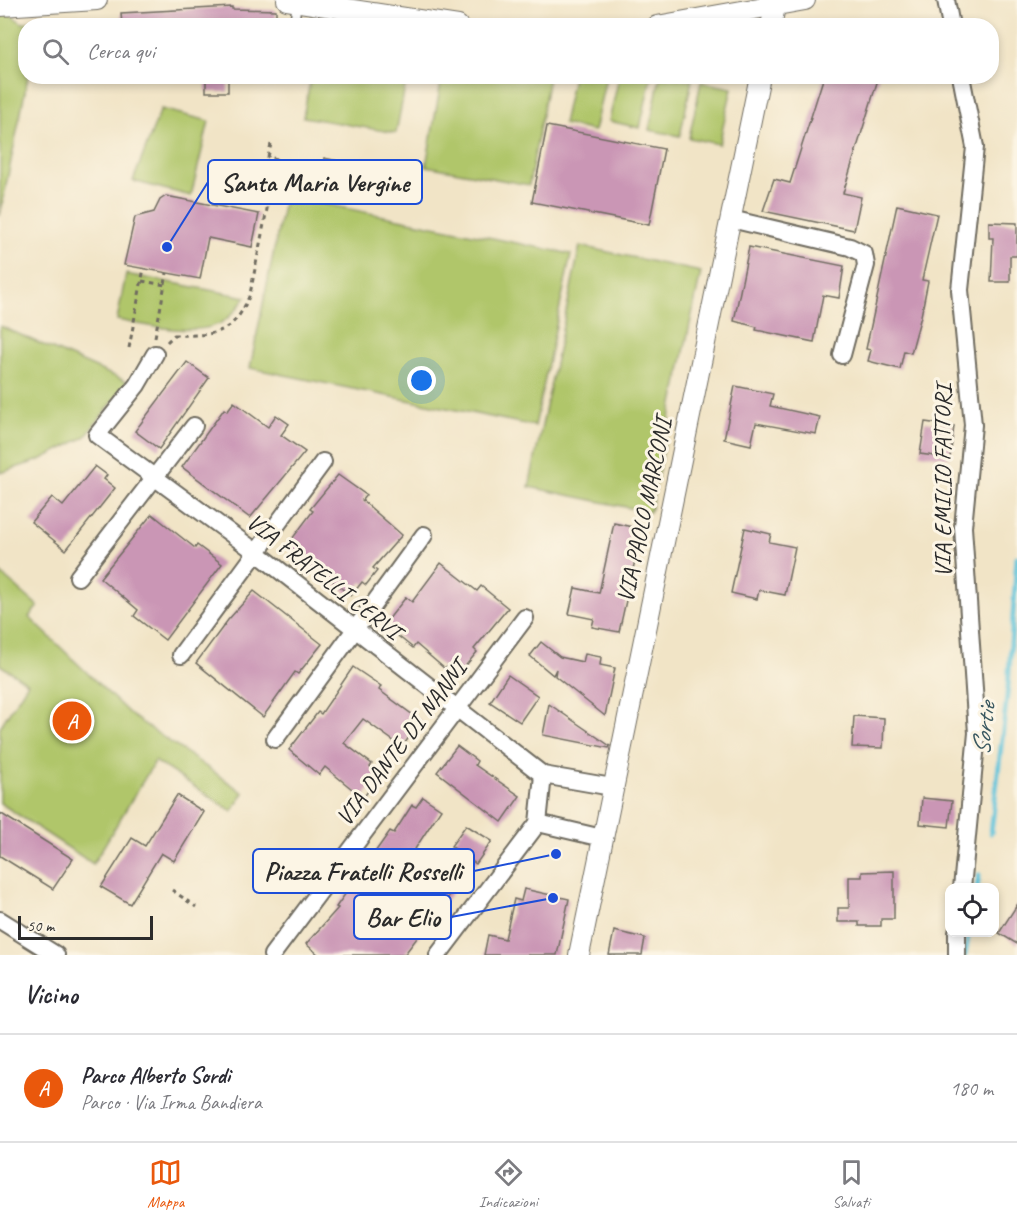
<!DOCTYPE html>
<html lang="it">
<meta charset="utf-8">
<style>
:root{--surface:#fff;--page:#f7f7f7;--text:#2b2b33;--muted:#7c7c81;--line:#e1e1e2;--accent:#ea580c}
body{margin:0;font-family:Caveat,sans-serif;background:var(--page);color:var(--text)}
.controls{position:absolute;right:18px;bottom:18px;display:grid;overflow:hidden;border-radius:12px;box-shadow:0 3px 9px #0003}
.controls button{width:54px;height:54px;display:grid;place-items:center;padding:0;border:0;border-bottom:2px solid var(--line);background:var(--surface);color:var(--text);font:30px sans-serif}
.scale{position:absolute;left:18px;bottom:15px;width:135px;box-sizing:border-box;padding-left:6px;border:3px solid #2b2b2b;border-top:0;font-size:16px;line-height:21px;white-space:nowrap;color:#2b2b2b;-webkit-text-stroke:4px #fcf5e5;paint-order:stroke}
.you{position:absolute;left:422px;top:381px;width:21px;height:21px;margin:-15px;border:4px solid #fff;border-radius:50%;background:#1a73e8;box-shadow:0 0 0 9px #1a73e833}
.badge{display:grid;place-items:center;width:39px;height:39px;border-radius:50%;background:var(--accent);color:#fff;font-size:20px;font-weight:700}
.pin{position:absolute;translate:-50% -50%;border:3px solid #fff;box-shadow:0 2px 6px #0006}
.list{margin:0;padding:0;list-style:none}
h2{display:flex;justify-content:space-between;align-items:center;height:78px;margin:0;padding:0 24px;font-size:26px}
h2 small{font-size:20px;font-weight:400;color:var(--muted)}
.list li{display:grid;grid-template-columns:39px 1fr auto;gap:18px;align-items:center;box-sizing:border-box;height:108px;padding:0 24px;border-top:2px solid var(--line)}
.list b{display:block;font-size:22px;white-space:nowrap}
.list p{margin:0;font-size:20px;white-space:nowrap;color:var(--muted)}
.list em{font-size:20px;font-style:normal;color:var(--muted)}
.icon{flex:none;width:33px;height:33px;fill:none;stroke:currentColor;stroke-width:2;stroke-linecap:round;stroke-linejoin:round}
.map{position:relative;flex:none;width:1017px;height:955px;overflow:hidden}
.search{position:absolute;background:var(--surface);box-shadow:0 3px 9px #0003;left:18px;right:18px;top:18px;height:66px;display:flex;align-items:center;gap:15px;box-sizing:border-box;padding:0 21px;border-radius:24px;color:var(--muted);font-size:22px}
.sheet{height:186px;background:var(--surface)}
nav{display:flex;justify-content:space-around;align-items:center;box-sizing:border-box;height:84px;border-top:2px solid var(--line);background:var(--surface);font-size:16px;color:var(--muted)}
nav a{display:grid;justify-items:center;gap:3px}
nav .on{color:var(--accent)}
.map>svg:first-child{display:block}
.green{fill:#b0c66a;stroke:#6e784a;stroke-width:1.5}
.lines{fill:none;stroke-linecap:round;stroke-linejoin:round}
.stream{stroke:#5cc2da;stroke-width:5}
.building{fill:#ca96b5}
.service-casing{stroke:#706c61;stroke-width:11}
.minor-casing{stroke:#706c61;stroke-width:20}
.tertiary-casing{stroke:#706c61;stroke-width:22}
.path{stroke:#706c61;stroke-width:3;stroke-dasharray:4.5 4.5;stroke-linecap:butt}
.service{stroke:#fff;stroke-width:8}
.minor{stroke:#fff;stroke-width:16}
.tertiary{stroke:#fff;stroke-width:20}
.labels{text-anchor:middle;stroke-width:6;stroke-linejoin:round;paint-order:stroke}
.street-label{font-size:24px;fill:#2b2b2b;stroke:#fcf5e5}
.water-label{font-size:26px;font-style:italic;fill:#3a5860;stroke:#fcf5e5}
.leader{fill:none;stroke:#1d4ed8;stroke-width:2}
.callout-dot{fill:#1d4ed8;stroke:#fcf5e5;stroke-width:2}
.callout{fill:#fcf5e5;stroke:#1d4ed8;stroke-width:2}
.callout-label{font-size:26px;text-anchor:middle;font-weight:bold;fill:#2b2b2b}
</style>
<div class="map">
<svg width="1017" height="955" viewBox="0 0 1017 955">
<rect width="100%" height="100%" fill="#fcf5e5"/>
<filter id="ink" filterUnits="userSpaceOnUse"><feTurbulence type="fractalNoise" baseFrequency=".0167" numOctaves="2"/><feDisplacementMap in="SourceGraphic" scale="12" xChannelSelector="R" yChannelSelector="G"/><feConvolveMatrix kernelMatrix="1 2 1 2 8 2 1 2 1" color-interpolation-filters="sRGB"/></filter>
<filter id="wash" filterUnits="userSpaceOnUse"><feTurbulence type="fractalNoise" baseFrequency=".008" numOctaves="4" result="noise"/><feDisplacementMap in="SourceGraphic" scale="24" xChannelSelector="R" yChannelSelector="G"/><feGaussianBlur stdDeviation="1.35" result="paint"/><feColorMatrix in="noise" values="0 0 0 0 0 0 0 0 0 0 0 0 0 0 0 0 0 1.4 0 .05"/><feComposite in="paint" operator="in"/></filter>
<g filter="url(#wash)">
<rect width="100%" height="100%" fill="#f1e4c6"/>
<g class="green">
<path d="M11 15 22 23 30 22 33 25 26 26V76L28 77 0 215V16Z"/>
<path d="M311 77H407L396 133 303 117Z"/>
<path d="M442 77H549L529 185 426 166Z"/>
<path d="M573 77H606L594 131 563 124Z"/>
<path d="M619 77H651L640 128 609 121Z"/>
<path d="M660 77 692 80 680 136 649 130Z"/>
<path d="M701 82 732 88 719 144 689 138Z"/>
<path d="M161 109 209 121 191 196 133 181Z"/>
<path d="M285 196 571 254 535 426 250 368Z"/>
<path d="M580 246 701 272 650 512 529 487Z"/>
<path d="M126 274 246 297C239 306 233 315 224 321 199 338 145 325 117 320Z"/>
<path d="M0 326 128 382 85 437 40 460 0 473Z"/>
<path d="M0 573 38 606 29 617 131 715 244 793 232 811 155 761 93 864 0 803V727L28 683 0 665Z"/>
</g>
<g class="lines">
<g class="stream">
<path d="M991 833 1008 687 1017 557"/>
<path d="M977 888 979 875"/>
<path d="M965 955 969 932"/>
</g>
</g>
<g id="blocks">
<g class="building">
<path d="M232 7V9L276 10V26H122L121 13Z"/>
<rect x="206" y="76" width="22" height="16"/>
<path d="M824 76H879L843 193 861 197 854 230 763 211 774 179 790 183Z"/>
<path d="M547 126 664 149 649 225 532 202Z"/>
<path d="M324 158 372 168 367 193 319 183Z"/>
<path d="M166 196 259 214 252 247 208 238 200 279 124 265 135 217 154 212 160 200Z"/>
<path d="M897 205 937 214 922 280 928 281 921 316 911 353 904 351 900 369 868 361 871 350 866 349Z"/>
<path d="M989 222 1017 223V256H1010V282H991L993 238H989Z"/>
<path d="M749 247 844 266 839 298 823 295 814 342 756 330 757 327 734 321Z"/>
<path d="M187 362 209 378 159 449 135 431Z"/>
<path d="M735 386 773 394 770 406 820 417 816 434 756 423 751 445 724 439Z"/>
<path d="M234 402 268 427 276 415 289 424 281 435 305 452 250 518 182 467 224 409 227 411Z"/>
<path d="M925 422 954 426 950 458 920 454Z"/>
<path d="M95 466 107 475 104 479 115 488 66 550 31 522 52 497 63 506Z"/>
<path d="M338 475 366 495 362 500 402 535 373 568 377 571 366 585 362 582 351 596 315 567 314 569 286 547 313 511 310 509Z"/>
<path d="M152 514 195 548 197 545 222 564 165 640 134 616 138 610 100 578Z"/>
<path d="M614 523 642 529 619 632 592 627 594 619 569 614 575 588 599 593Z"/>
<path d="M745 528 771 534 769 542 795 547 785 595 759 590 757 599 731 593Z"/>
<path d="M441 563 477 591 481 586 508 608 474 649 477 652 458 675 448 666 445 669 416 644 413 648 384 625 406 597 412 602Z"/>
<path d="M254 591 322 644 298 674 295 672 263 717 196 663 228 620Z"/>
<path d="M541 642 560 657 583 662 585 654 601 657 600 665 615 668 605 716 555 676 556 669 553 675 530 656Z"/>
<path d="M353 667 381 686 379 690 421 721 402 747 363 719 344 743 372 764 370 767 380 775 363 798 325 767 319 775 289 750 318 712 321 714Z"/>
<path d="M508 675 538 696 520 722 490 702Z"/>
<path d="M549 704 610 746 609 748 543 735Z"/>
<path d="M854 716 884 718 883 748 852 747Z"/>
<path d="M457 746 477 761 475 765 520 796 502 822 437 772Z"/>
<path d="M177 795 204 812 174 861 161 853 130 904 101 887 132 838 145 846Z"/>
<path d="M423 797 441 809 415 849 417 851 414 856 457 886 404 955H319L306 944 338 908 336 907 390 831 394 833 412 805 416 807Z"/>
<path d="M922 798 952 801 949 827 920 824Z"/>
<path d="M0 813 73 859 53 889 0 856Z"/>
<path d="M466 825 492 841 476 864 451 846Z"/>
<path d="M894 871V919H881V926H859V922H838V908H849V877H862V872Z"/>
<path d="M524 889 569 899 557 955H484L488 935 505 939 514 899 521 901Z"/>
<path d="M1017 905V944L999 933Z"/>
<path d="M614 931 645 938 642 955H609Z"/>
</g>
</g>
</g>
<g filter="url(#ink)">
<use href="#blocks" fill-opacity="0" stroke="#706c61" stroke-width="1.5"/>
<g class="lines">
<defs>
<path id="service" d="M294 26 297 1"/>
<g id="minor">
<path d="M946 0 951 26"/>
<path d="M961 76 975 147 960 290 973 425 963 527 977 733 962 888"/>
<path d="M731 219 850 247 864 254 866 265 842 355"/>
<path d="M155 354 137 385 97 435 256 552 543 775 612 787"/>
<path d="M78 577 194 426"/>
<path d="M181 655 323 462"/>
<path d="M275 739 424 535"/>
<path d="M538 823 602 838"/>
<path d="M0 920 56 955"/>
<path d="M272 955 525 618"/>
<path d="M438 955 538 823 543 775"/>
<path d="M957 955V932"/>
</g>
<g id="tertiary">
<path d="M287 0 458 26"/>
<path d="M0 6 97 0"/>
<path d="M657 26 805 0"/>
<path d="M771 26 775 7"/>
<path d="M579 955 760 76"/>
</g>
</defs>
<use href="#service" class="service-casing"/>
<use href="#minor" class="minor-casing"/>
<use href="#tertiary" class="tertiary-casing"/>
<g class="path">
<path d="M142 281 165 285"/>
<path d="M155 337 167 273"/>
<path d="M167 342 174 335C215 336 234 335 250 294L277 159 268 157 271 144"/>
<path d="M129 348 144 268"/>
<path d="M172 890 196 907"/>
</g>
<use href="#service" class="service"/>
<use href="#minor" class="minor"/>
<use href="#tertiary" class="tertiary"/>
</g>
</g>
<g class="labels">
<g class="street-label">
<text transform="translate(943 481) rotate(-90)" y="8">VIA EMILIO FATTORI</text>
<text transform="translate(644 510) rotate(-78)" y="8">VIA PAOLO MARCONI</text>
<text transform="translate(324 576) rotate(38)" y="8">VIA FRATELLI CERVI</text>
<text transform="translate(401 743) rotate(-53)" y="8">VIA DANTE DI NANNI</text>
</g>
<g class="water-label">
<text transform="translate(983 729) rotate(-83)" y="9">Sortie</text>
</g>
</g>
<path class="leader" d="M167 247L208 182M556 854L474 871M553 898L451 917"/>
<g class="callout-dot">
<circle cx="167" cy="247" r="6"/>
<circle cx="556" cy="854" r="6"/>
<circle cx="553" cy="898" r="6"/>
</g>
<g class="callout">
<rect x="208" y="160" width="214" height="44" rx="6"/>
<rect x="253" y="849" width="221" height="44" rx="6"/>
<rect x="354" y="895" width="97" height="44" rx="6"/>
</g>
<g class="callout-label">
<text x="315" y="191">Santa Maria Vergine</text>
<text x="363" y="880">Piazza Fratelli Rosselli</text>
<text x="403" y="926">Bar Elio</text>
</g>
</svg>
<div class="controls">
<button><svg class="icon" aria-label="locate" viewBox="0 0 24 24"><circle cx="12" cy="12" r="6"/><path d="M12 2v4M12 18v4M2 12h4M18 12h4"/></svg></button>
</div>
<div class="scale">50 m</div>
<div class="you"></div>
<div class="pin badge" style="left:72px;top:721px">A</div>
<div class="search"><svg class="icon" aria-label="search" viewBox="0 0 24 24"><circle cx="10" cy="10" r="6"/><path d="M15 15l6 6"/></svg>Cerca qui</div>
</div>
<section class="sheet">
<h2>Vicino<small></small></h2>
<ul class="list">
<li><span class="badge">A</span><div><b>Parco Alberto Sordi</b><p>Parco · Via Irma Bandiera</p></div><em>180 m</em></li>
</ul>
</section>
<nav>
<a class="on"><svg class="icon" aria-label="map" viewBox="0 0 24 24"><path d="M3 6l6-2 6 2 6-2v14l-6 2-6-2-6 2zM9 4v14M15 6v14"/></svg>Mappa</a>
<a><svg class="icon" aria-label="directions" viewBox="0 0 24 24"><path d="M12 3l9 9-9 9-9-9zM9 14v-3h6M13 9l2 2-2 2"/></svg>Indicazioni</a>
<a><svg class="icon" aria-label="saved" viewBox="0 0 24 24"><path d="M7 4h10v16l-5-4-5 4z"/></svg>Salvati</a>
</nav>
